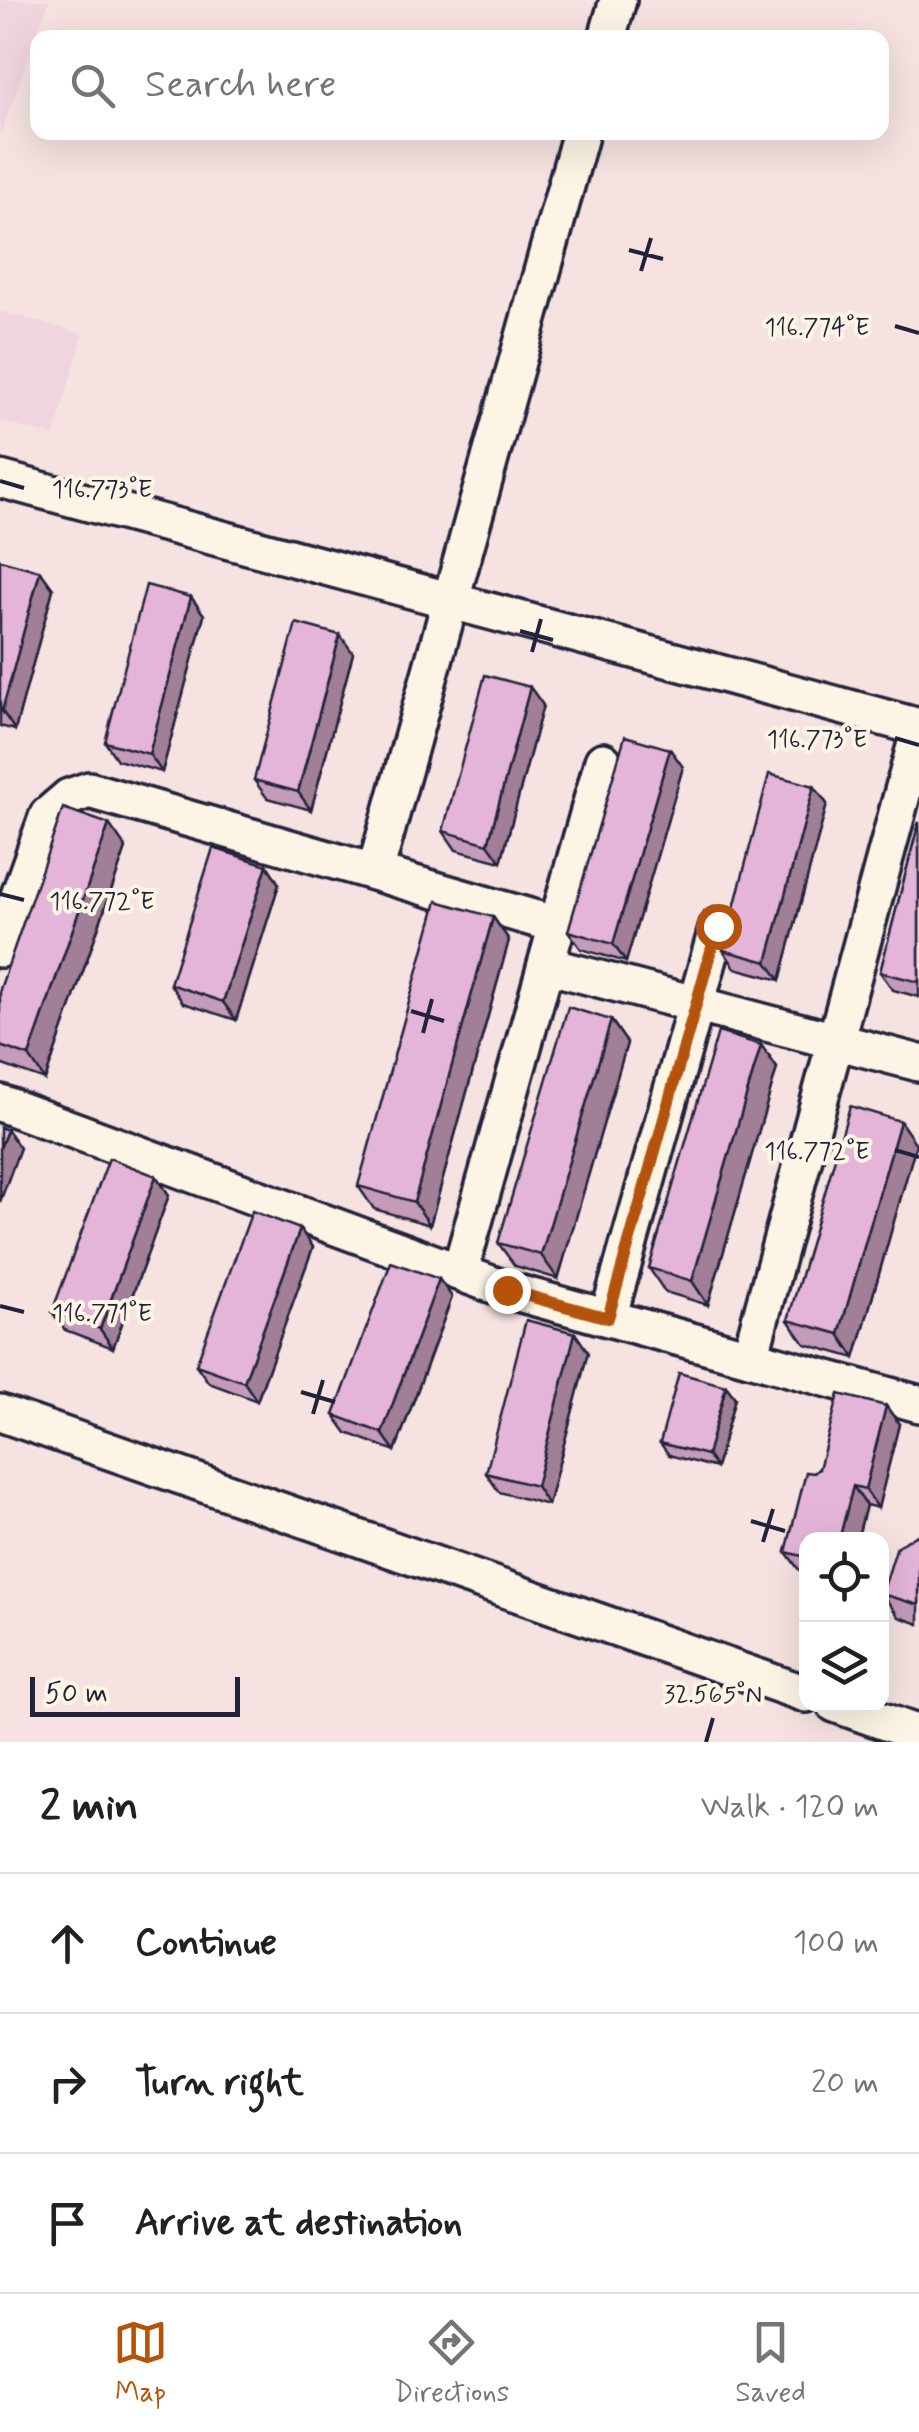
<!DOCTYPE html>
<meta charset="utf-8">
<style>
:root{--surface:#fff;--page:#f2f2f2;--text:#202124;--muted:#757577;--line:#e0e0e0;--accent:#b45309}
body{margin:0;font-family:Mynerve,sans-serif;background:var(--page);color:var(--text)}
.controls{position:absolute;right:30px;bottom:30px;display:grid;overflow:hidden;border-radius:20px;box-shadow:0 10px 40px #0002}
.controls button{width:90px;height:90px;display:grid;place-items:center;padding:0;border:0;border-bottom:2px solid var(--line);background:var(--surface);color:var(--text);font:50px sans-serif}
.scale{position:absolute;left:30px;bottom:25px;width:210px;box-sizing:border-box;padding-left:10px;border:5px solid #22223b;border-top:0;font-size:28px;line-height:35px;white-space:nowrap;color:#22223b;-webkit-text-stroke:8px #fcf5e5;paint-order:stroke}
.stop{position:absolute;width:30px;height:30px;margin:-22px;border:8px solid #b45309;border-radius:50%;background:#fff}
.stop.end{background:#b45309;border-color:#fff;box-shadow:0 2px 10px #0008}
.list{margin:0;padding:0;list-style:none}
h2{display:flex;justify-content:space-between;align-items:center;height:130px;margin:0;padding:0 40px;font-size:42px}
h2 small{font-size:32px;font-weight:400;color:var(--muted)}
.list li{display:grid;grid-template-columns:65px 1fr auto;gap:30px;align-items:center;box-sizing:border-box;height:140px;padding:0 40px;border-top:2px solid var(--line)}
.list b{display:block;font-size:38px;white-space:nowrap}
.list em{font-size:32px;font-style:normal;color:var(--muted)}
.icon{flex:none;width:55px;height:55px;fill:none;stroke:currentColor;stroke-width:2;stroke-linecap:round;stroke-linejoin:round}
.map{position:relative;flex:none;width:919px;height:1742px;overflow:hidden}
.search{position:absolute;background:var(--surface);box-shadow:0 10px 40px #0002;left:30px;right:30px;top:30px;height:110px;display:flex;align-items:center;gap:25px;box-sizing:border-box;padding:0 35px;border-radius:20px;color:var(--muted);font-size:38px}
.sheet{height:550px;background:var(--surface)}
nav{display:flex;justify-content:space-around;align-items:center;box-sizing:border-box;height:140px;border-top:2px solid var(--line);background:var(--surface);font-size:28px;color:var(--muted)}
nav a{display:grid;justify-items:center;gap:5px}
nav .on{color:var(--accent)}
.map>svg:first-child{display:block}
.built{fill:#f0d4de}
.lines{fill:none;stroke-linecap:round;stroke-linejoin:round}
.minor-casing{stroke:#22223b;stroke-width:42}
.minor{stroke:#fcf5e5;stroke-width:35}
.wall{fill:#c49cba;stroke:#22223b;stroke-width:2.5}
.shaded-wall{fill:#a07f97;stroke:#22223b;stroke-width:2.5}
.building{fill:#e4b5d8;stroke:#22223b;stroke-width:2.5}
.route{stroke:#b45309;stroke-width:12}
.ticks{fill:none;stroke:#22223b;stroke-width:4}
.ticks-label{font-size:25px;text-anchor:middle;fill:#22223b;stroke:#fcf5e5;stroke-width:8;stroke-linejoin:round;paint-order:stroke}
</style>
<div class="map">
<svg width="919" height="1742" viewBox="0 0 919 1742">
<rect width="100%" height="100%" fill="#f5e2e1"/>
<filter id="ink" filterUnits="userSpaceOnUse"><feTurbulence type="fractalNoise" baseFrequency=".01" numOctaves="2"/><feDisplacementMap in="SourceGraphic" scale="20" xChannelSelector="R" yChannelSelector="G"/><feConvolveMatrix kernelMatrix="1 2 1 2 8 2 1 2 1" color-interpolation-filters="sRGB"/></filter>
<g filter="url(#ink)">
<g class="built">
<path d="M0 0H49L0 136Z"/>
<path d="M0 311 83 334 54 436 0 421Z"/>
</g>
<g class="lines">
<defs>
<g id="minor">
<path d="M607 38 618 0"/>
<path d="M0 479 919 727"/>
<path d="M375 872 581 132"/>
<path d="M0 949 48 815 69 797 89 790 557 925"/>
<path d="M546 965 919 1063"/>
<path d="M0 1103 507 1290 919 1404"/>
<path d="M461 1268 603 761"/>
<path d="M608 1318 718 926"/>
<path d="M750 1357 919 732"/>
<path d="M0 1413 806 1694"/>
<path d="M835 1704 919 1734"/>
</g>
</defs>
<use href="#minor" class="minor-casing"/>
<use href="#minor" class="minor"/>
</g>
<g class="wall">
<path d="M0 560 40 571 53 589 15 730 0 726Z"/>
<path d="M191 597 204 615 162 772 117 760 105 742Z"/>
<path d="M353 653 311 810 267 798 254 780Z"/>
<path d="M543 705 501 862 456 850 443 831Z"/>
<path d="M683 767 626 962 581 949 568 931Z"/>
<path d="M814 786 827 804 780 980 735 968 723 950Z"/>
<path d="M919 822V997L893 990 880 972Z"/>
<path d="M126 848 45 1080 0 1064V989Z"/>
<path d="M267 865 279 884 236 1020 183 1003 170 984Z"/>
<path d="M493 917 509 940 430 1225 374 1209 358 1186Z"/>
<path d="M611 1020 627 1043 558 1279 515 1266 498 1243Z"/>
<path d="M761 1045 777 1068 708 1305 665 1292 649 1268Z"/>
<path d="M916 1144 855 1358 805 1344 788 1320Z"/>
<path d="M156 1176 169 1195 113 1348 65 1330 52 1312Z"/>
<path d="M300 1229 313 1247 257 1401 209 1383 196 1365Z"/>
<path d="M452 1297 395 1451 347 1433 334 1415Z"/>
<path d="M588 1352 548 1505 499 1492 486 1473Z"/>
<path d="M726 1386 735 1398 716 1468 669 1455 660 1443Z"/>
<path d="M886 1406 899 1424 878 1508 866 1505 857 1540H806V1572L799 1570 786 1552 814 1473Z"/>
<path d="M919 1534V1624L899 1617 882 1594Z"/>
</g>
<g class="shaded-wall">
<path d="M40 571 53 589 15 730 2 711Z"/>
<path d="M191 597 204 615 162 772 149 754Z"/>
<path d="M340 635 353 653 311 810 298 792Z"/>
<path d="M530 687 543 705 501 862 488 844Z"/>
<path d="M670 749 683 767 626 962 613 944Z"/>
<path d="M814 786 827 804 780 980 767 962Z"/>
<path d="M109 824 126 848 45 1080 29 1056Z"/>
<path d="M267 865 279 884 236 1020 223 1002Z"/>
<path d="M493 917 509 940 430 1225 414 1202Z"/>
<path d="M611 1020 627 1043 558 1279 541 1255Z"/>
<path d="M761 1045 777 1068 708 1305 692 1281Z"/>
<path d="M900 1121 916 1144 855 1358 839 1334Z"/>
<path d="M7 1130 20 1148 0 1202V1148Z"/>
<path d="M156 1176 169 1195 113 1348 100 1329Z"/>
<path d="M300 1229 313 1247 257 1401 244 1382Z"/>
<path d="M439 1279 452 1297 395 1451 382 1433Z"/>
<path d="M575 1333 588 1352 548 1505 536 1486Z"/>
<path d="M726 1386 735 1398 716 1468 707 1455Z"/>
<path d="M886 1406 899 1424 878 1508 865 1489Z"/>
<path d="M853 1486 866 1505 857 1540H839Z"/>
</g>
<g class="building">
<path d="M0 560 40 571 2 711H0Z"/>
<path d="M146 585 191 597 149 754 105 742Z"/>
<path d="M296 623 340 635 298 792 254 780Z"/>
<path d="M485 675 530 687 488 844 443 831Z"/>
<path d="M625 736 670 749 613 944 568 931Z"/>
<path d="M769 774 814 786 767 962 723 950Z"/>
<path d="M63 808 109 824 29 1056 0 1046V989Z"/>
<path d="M919 822V982L880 972Z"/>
<path d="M213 848 267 865 223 1002 170 984Z"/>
<path d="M437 901 493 917 414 1202 358 1186Z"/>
<path d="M568 1007 611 1020 541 1255 498 1243Z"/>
<path d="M718 1032 761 1045 692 1281 649 1268Z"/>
<path d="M850 1106 900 1121 839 1334 788 1320Z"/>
<path d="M0 1127 7 1130 0 1148Z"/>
<path d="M109 1158 156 1176 100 1329 52 1312Z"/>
<path d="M252 1211 300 1229 244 1382 196 1365Z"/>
<path d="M391 1262 439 1279 382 1433 334 1415Z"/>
<path d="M526 1320 575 1333 536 1486 486 1473Z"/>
<path d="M679 1373 726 1386 707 1455 660 1443Z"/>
<path d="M839 1394 886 1406 865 1489 853 1486 839 1540H806V1557L786 1552 806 1472 814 1473 819 1469Z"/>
<path d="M919 1534V1605L882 1594 897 1546Z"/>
</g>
</g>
<g class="lines" filter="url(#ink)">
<path class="route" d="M507 1290 608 1318 718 926"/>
</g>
<path class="ticks" d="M629 250 663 259M641 271 651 238M895 326 919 333M0 481 24 488M520 631 553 640M532 652 541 619M895 738 919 745M0 894 24 900M411 1011 444 1021M423 1033 432 999M895 1150 919 1157M0 1306 24 1312M301 1392 335 1402M313 1414 323 1380M751 1521 785 1531M763 1542 773 1509M706 1742 713 1718"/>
<g class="ticks-label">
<text x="817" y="335">116.774°E</text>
<text x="102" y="497">116.773°E</text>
<text x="817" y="747">116.773°E</text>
<text x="102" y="909">116.772°E</text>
<text x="817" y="1159">116.772°E</text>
<text x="102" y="1321">116.771°E</text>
<text x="713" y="1702">32.565°N</text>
</g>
</svg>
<div class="controls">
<button><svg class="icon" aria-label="locate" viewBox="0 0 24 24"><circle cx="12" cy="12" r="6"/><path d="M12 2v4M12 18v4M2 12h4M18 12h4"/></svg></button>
<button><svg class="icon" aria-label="layers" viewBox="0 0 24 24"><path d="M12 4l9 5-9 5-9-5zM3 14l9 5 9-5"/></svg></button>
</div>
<div class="scale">50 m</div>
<div class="stop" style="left:718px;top:926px"></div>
<div class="stop end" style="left:507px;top:1290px"></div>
<div class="search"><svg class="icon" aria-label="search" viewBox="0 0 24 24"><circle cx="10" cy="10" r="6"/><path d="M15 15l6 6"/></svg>Search here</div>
</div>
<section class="sheet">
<h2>2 min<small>Walk · 120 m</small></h2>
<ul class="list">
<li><svg class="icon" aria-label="ahead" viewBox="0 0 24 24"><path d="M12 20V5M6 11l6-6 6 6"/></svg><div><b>Continue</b></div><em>100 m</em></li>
<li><svg class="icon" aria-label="right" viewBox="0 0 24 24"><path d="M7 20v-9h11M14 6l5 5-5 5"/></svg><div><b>Turn right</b></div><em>20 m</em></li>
<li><svg class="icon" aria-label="arrive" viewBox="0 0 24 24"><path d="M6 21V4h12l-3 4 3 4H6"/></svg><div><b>Arrive at destination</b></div></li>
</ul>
</section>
<nav>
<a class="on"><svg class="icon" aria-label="map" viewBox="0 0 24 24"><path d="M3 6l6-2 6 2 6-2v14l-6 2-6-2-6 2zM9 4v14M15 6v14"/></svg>Map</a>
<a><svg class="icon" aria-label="directions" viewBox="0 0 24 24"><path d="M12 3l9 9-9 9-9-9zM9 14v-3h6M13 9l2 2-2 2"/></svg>Directions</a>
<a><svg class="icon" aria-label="saved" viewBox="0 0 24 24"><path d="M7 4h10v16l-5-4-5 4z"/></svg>Saved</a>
</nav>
